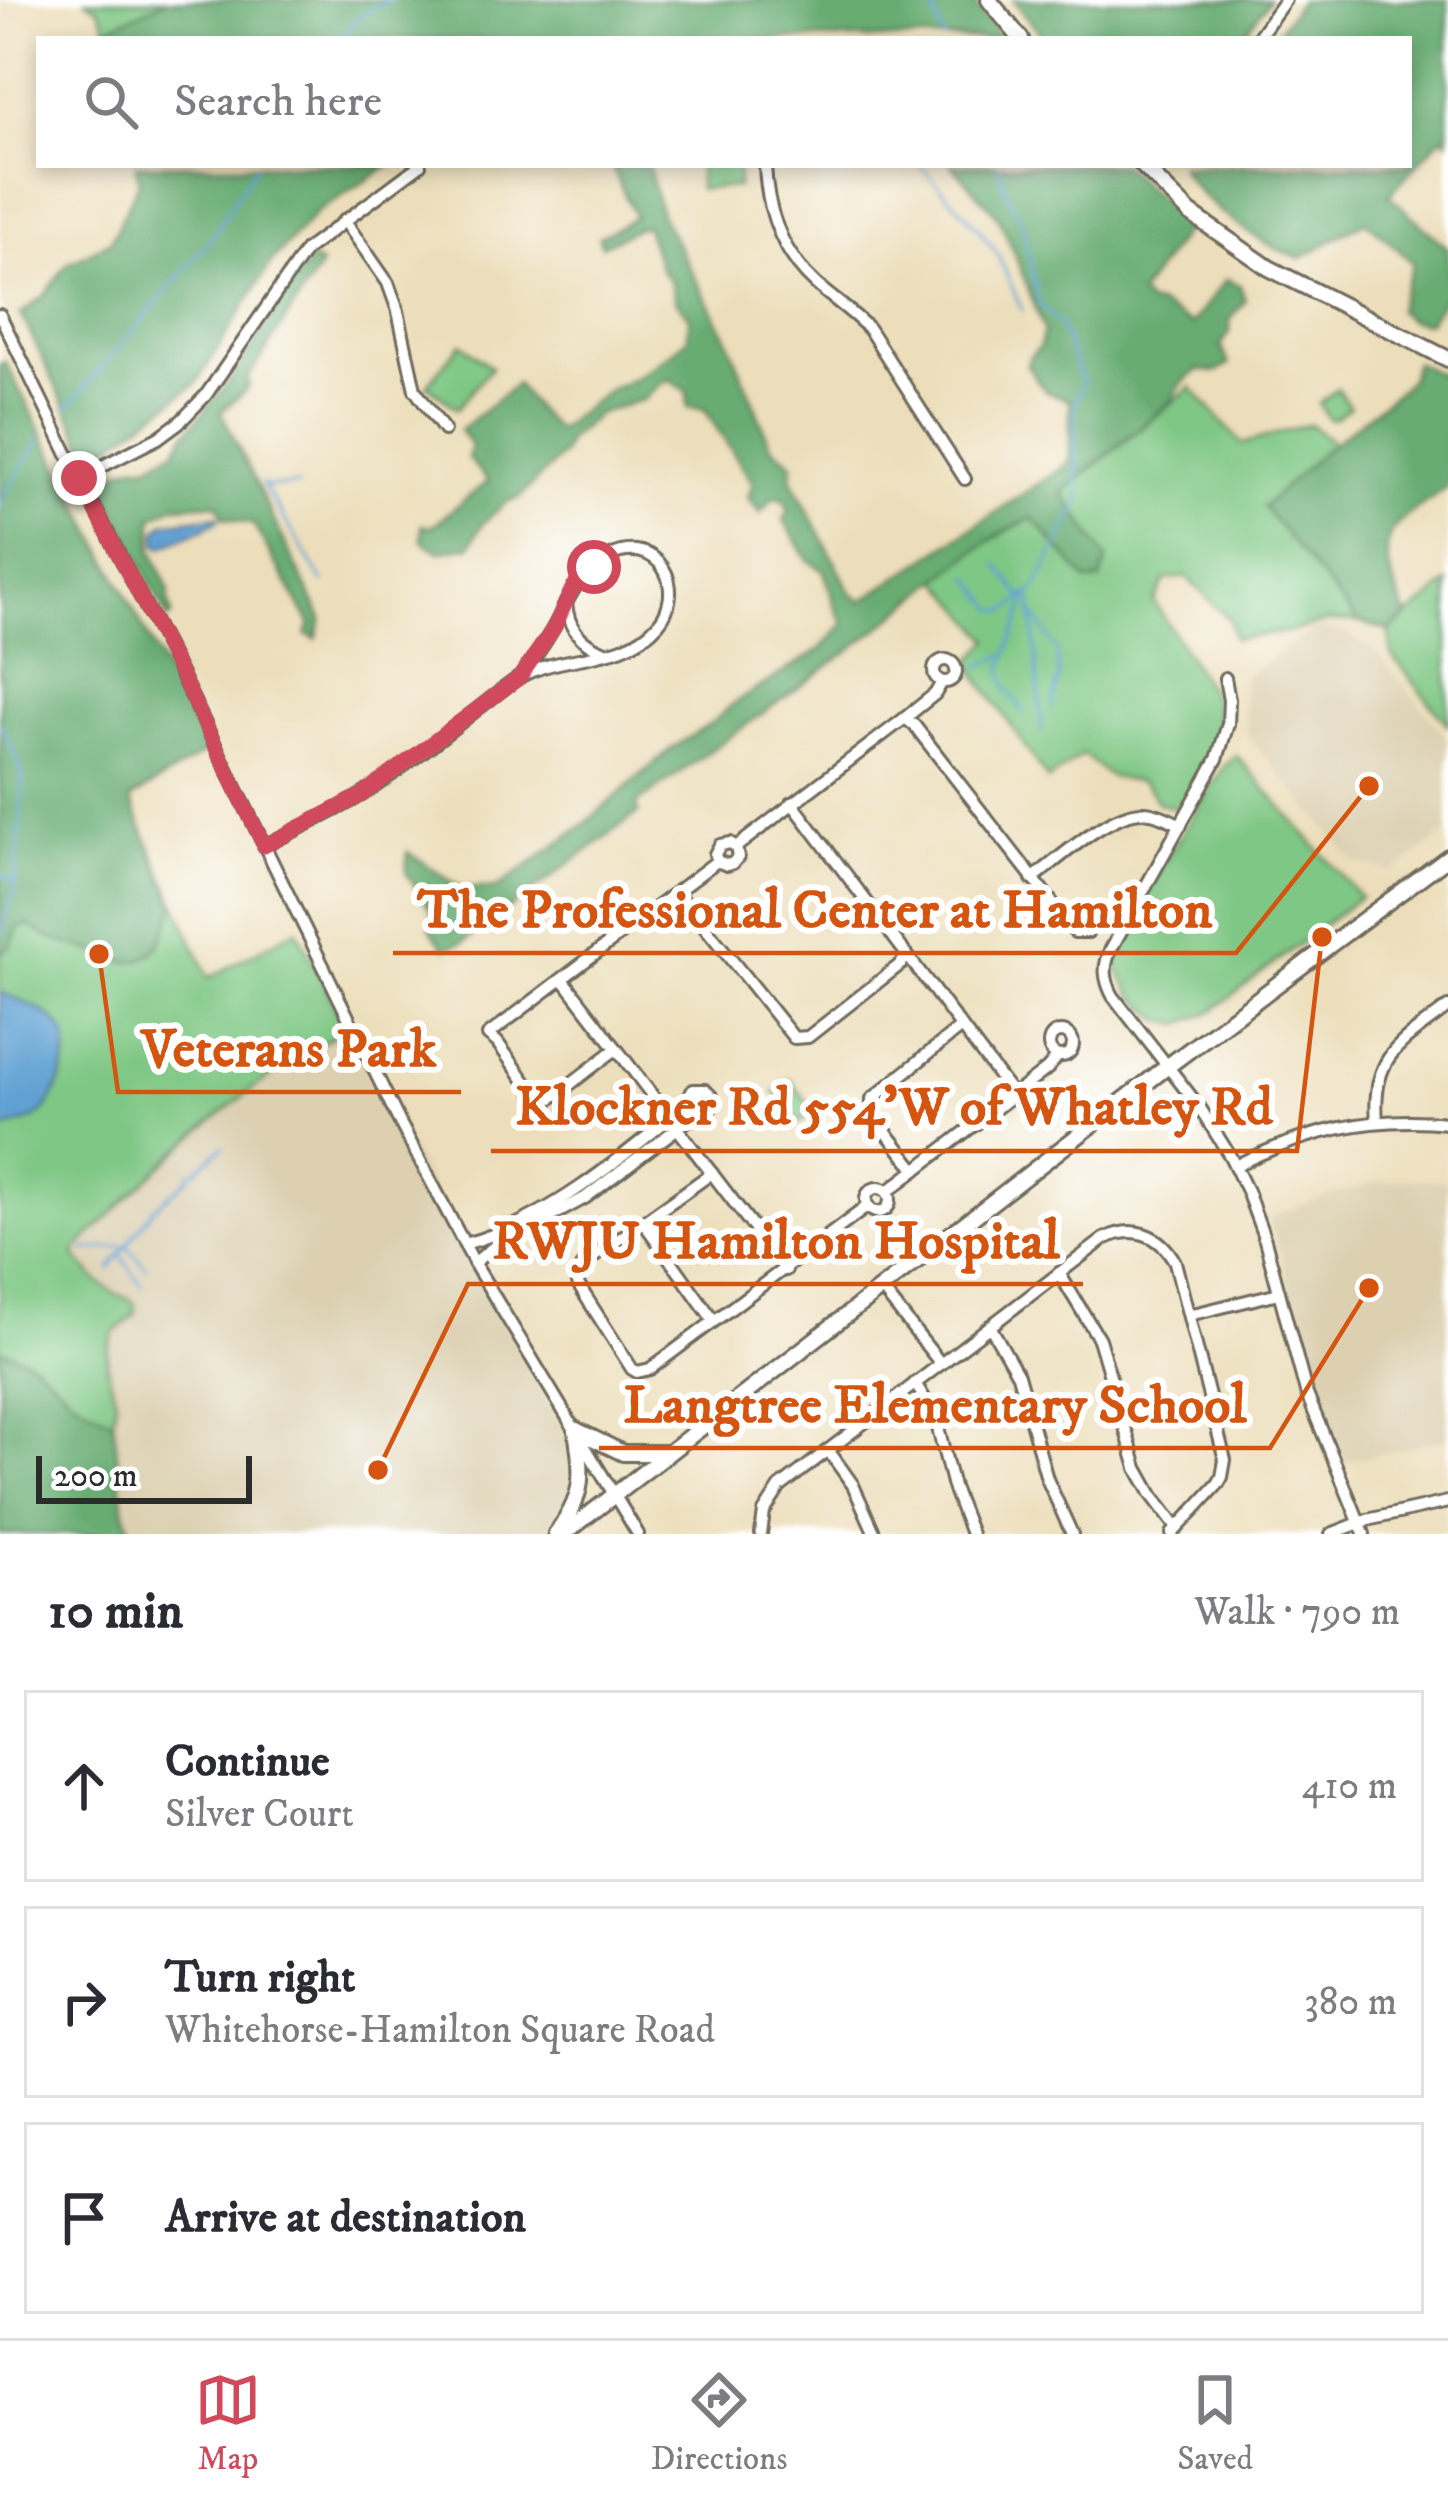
<!DOCTYPE html>
<meta charset="utf-8">
<style>
:root{--surface:#fff;--page:#f2f2f3;--text:#2b2b33;--muted:#7c7c81;--line:#e1e1e2;--accent:#d1495b}
body{margin:0;font-family:"IM FELL DW Pica",serif;background:var(--page);color:var(--text)}
.scale{position:absolute;left:36px;bottom:30px;width:216px;box-sizing:border-box;padding-left:12px;border:6px solid #2b2b2b;border-top:0;font-size:33px;line-height:42px;white-space:nowrap;color:#2b2b2b;-webkit-text-stroke:9px #fff;paint-order:stroke}
.stop{position:absolute;width:36px;height:36px;margin:-27px;border:9px solid #d1495b;border-radius:50%;background:#fff}
.stop.end{background:#d1495b;border-color:#fff;box-shadow:0 3px 12px #0008}
.list{margin:0;padding:0;list-style:none}
h2{display:flex;justify-content:space-between;align-items:center;height:156px;margin:0;padding:0 48px;font-size:51px}
h2 small{font-size:39px;font-weight:400;color:var(--muted)}
.list li{display:grid;grid-template-columns:78px 1fr auto;gap:36px;align-items:center;box-sizing:border-box;height:192px;margin:0 24px 24px;padding:0 24px;border:3px solid var(--line);border-radius:0px}
.list b{display:block;font-size:45px;white-space:nowrap}
.list p{margin:0;font-size:39px;white-space:nowrap;color:var(--muted)}
.list em{font-size:39px;font-style:normal;color:var(--muted)}
.icon{flex:none;width:66px;height:66px;fill:none;stroke:currentColor;stroke-width:2;stroke-linecap:round;stroke-linejoin:round}
.map{position:relative;flex:none;width:1448px;height:1534px;overflow:hidden}
.search{position:absolute;background:var(--surface);box-shadow:0 6px 18px #0003;left:36px;right:36px;top:36px;height:132px;display:flex;align-items:center;gap:30px;box-sizing:border-box;padding:0 42px;border-radius:0px;color:var(--muted);font-size:45px}
.sheet{height:804px;background:var(--surface)}
nav{display:flex;justify-content:space-around;align-items:center;box-sizing:border-box;height:168px;border-top:3px solid var(--line);background:var(--surface);font-size:33px;color:var(--muted)}
nav a{display:grid;justify-items:center;gap:6px}
nav .on{color:var(--accent)}
.map>svg:first-child{display:block}
.built{fill:#dcd0b1}
.green{fill:#7fc784;stroke:#557958;stroke-width:3}
.forest{fill:#67ac72;stroke:#496c4e;stroke-width:3}
.water{fill:#60a1d3;stroke:#46667f;stroke-width:3}
.lines{fill:none;stroke-linecap:round;stroke-linejoin:round}
.stream{stroke:#60a1d3;stroke-width:3}
.minor-casing{stroke:#6f6a5d;stroke-width:16}
.major-casing{stroke:#6f6a5d;stroke-width:20}
.minor{stroke:#fff;stroke-width:10}
.major{stroke:#fff;stroke-width:14}
.route{stroke:#d1495b;stroke-width:15}
.leader{fill:none;stroke:#d5540f;stroke-width:4.5}
.callout-dot{fill:#d5540f;stroke:#fff;stroke-width:4.5}
.callout-label{font-size:54px;text-anchor:middle;font-weight:bold;fill:#d5540f;stroke:#fff;stroke-width:12;stroke-linejoin:round;paint-order:stroke}
</style>
<div class="map">
<svg width="1448" height="1534" viewBox="0 0 1448 1534">
<rect width="100%" height="100%" fill="#fff"/>
<filter id="ink" filterUnits="userSpaceOnUse"><feTurbulence type="fractalNoise" baseFrequency=".00833" numOctaves="2"/><feDisplacementMap in="SourceGraphic" scale="24" xChannelSelector="R" yChannelSelector="G"/><feConvolveMatrix kernelMatrix="1 2 1 2 8 2 1 2 1" color-interpolation-filters="sRGB"/></filter>
<filter id="wash" filterUnits="userSpaceOnUse"><feTurbulence type="fractalNoise" baseFrequency=".004" numOctaves="4" result="noise"/><feDisplacementMap in="SourceGraphic" scale="48" xChannelSelector="R" yChannelSelector="G"/><feGaussianBlur stdDeviation="2.7" result="paint"/><feColorMatrix in="noise" values="0 0 0 0 0 0 0 0 0 0 0 0 0 0 0 0 0 1.4 0 .05"/><feComposite in="paint" operator="in"/></filter>
<g filter="url(#wash)">
<rect width="100%" height="100%" fill="#ecdeba"/>
<g class="built">
<path d="M1316 628 1346 634 1375 651 1448 739V832L1393 872 1356 863 1246 733 1243 678Z"/>
<path d="M346 1029 572 1446 579 1469 575 1495 555 1522 538 1534H132L123 1506 113 1421 116 1400 107 1367 108 1351 114 1334 135 1314 131 1300 113 1293 97 1281 75 1256 77 1248 124 1201 205 1128 299 1054Z"/>
<path d="M1410 1179 1448 1181V1438L1343 1462 1312 1375 1281 1253 1269 1218 1321 1198 1373 1183Z"/>
</g>
<g class="green">
<path d="M86 0H168L107 28 99 9Z"/>
<path d="M699 165H737L738 187 699 189Z"/>
<path d="M461 343 491 367 457 409 427 385Z"/>
<path d="M5 362 207 751 130 800 209 978 297 929 346 1029C244 1083 157 1167 77 1249L75 1256 97 1281 113 1293 131 1300 135 1305V1314L113 1334 108 1351 107 1367 116 1400 113 1421 123 1506 132 1534H0V364Z"/>
<path d="M1191 387 1242 444 1310 424 1334 444 1263 507 1358 622 1329 621 1288 632 1234 639 1230 620 1186 577 1165 580 1154 602 1214 697 1218 723 1209 753 1178 809 1158 803C1137 766 1134 789 1107 774 1099 770 1091 760 1083 754L1048 780 969 664 990 640 938 578 1003 531 1033 518 1087 581 1106 559 1062 493Z"/>
<path d="M1337 389 1350 407 1334 419H1329L1319 404Z"/>
<path d="M1448 583V725L1391 654 1390 631Z"/>
<path d="M1237 756 1360 897 1211 1012 1181 1024 1162 1021 1134 996 1117 969C1130 905 1190 823 1225 765Z"/>
<path d="M790 1080 815 1111 799 1123 775 1092Z"/>
</g>
<g class="forest">
<path d="M168 0H971L1002 39H100L107 28Z"/>
<path d="M1013 0H1269L1241 39H1045Z"/>
<path d="M1300 0H1448V141L1442 137 1389 195 1448 249V294L1427 323 1408 319 1397 310 1413 263 1366 221 1301 258C1265 249 1196 200 1180 166L1409 165V39H1272Z"/>
<path d="M136 165H390L317 212 273 260 196 384 113 444 87 451 21 314 46 294 66 265 111 241 139 182Z"/>
<path d="M611 165H648L661 215 727 337 771 446 793 463 791 478 851 593 862 601 1070 463V400L1045 391 1027 365 1030 357 1040 346 1044 331 1014 252 997 215 952 165H1122L1191 227 1182 235 1140 294 1148 304 1159 305 1192 324 1226 279 1240 285 1245 301 1230 320V332L1221 345 1229 364 1217 372 1197 370 1182 383 1170 403 1062 492 1107 559 1101 580 1087 581 1033 518C975 542 932 587 883 625 803 687 718 743 637 804L638 813 464 942 445 948 431 930 432 912 406 873 408 852 461 888H497L582 826 671 749 712 723 733 704 822 648 844 623 836 608 824 571 807 559 784 520 789 510 783 498H773L760 513 748 498 753 483 704 409 688 407 687 391 670 380 660 384 645 399 599 413 568 440 562 455 519 498 508 501 482 524 470 546 439 552 422 541V525L431 527 488 481 468 458 471 445 460 430 516 384 538 412 557 430 612 387C630 385 674 352 688 338L689 317 675 299 670 280 661 271 646 227H639L601 246 599 237 635 217Z"/>
<path d="M312 259 321 265 248 378V387C240 398 229 402 221 412L322 619 316 639 306 634 311 625 253 524 224 518 217 503 175 506 153 517 152 549 169 590 168 600 172 614 168 619 104 486 117 472 134 465H148L176 449 184 435 233 377 291 287Z"/>
<path d="M5 362 207 751 130 799 175 906C165 933 159 964 124 961L47 937 29 925 18 927 11 945 0 954V364Z"/>
<path d="M1415 362 1448 378V487C1431 500 1406 513 1393 530 1377 551 1398 595 1407 615L1390 631 1358 622 1263 507 1321 453 1401 389 1410 378Z"/>
<path d="M0 1350C41 1360 42 1372 71 1397 83 1407 100 1412 113 1421L123 1506 132 1534H0Z"/>
</g>
<g class="water">
<path d="M217 516 220 519 214 524 162 547 157 545V532L164 523Z"/>
<path d="M0 992C20 1001 53 1011 64 1032 74 1052 56 1107 36 1117 26 1123 11 1126 0 1130Z"/>
</g>
<g class="lines">
<g class="stream">
<path d="M930 0 944 39"/>
<path d="M340 39C352 20 369 8 390 0"/>
<path d="M920 165 977 227 997 253 1022 310"/>
<path d="M67 408 211 239 256 165"/>
<path d="M262 483 324 583"/>
<path d="M264 486 298 485"/>
<path d="M0 509 5 494 40 440"/>
<path d="M997 564 1020 595 1028 596 1002 669 1007 689 1024 712"/>
<path d="M970 576 995 609 1006 612 1036 588 1080 501 1074 435 1075 402 1083 384 1059 323 1039 304 1021 219 1005 189 998 165"/>
<path d="M1031 595 1042 731"/>
<path d="M1031 610 1057 651 1059 675 1052 708"/>
<path d="M979 667 1004 655"/>
<path d="M0 724 20 764 23 788 14 891 0 935"/>
<path d="M0 875 13 880"/>
<path d="M193 1173 223 1147"/>
<path d="M84 1250 127 1246 147 1269"/>
<path d="M122 1257 142 1285"/>
<path d="M110 1269 154 1208 189 1178V1172"/>
</g>
</g>
</g>
<g filter="url(#ink)">
<g class="lines">
<defs>
<g id="minor">
<path d="M1257 39 1285 0"/>
<path d="M765 165C767 212 781 253 817 285 834 300 853 312 869 329L965 479"/>
<path d="M344 220 388 283 398 311 415 390 444 430"/>
<path d="M0 315 74 467 182 677 398 1119 477 1268 638 1534"/>
<path d="M79 478 158 438 181 421 206 395 306 250 420 165"/>
<path d="M566 603C568 628 580 642 603 651"/>
<circle cx="945" cy="671" r="11"/>
<path d="M1225 678 1229 700 1228 724 1217 759 1111 949C1103 966 1104 979 1113 996L1200 1108 1230 1156 1247 1191 1265 1240 1306 1392 1364 1534"/>
<path d="M905 718 914 725 1075 932H1088L1092 923 1090 915 1080 910 1064 919"/>
<path d="M792 803 1013 1095"/>
<path d="M264 846C305 825 347 807 384 780 417 757 448 732 479 708 493 697 508 684 523 675 567 653 624 663 658 624 685 593 664 542 621 552 612 554 605 560 597 565 572 582 566 606 551 632 542 648 531 662 520 677"/>
<path d="M736 847 730 843 720 845 715 854 717 861 727 865 733 863 738 857 736 847 905 718 935 694 942 682"/>
<path d="M1032 879C1059 859 1111 810 1145 812 1157 813 1169 819 1181 825"/>
<path d="M677 892 794 1038 808 1037 901 964 907 955"/>
<path d="M563 979 786 1270"/>
<circle cx="1061" cy="1044" r="12"/>
<path d="M616 1049 552 1098 544 1100 536 1096 497 1042 488 1035 717 861"/>
<path d="M1377 1121C1371 1055 1401 1043 1448 1007"/>
<path d="M1235 1166C1304 1131 1371 1115 1448 1123"/>
<path d="M916 1170 872 1114V1099L961 1027"/>
<path d="M712 1173 584 1264C578 1272 575 1276 579 1286L632 1369 637 1372 650 1369 868 1206"/>
<circle cx="878" cy="1200" r="12"/>
<path d="M887 1192 1047 1069 1058 1056"/>
<path d="M644 1223 714 1321"/>
<path d="M464 1244C543 1224 622 1158 684 1106L693 1090H705L712 1097C715 1113 703 1113 692 1117L585 1198 491 1249 474 1263"/>
<path d="M1059 1273 1099 1339 1137 1468 1152 1495 1177 1528"/>
<path d="M880 1287 941 1364"/>
<path d="M1189 1315 1279 1293"/>
<path d="M990 1326 1018 1375 1047 1479 1072 1534"/>
<path d="M915 1383 935 1416 953 1487 971 1534"/>
<path d="M828 1450 853 1485 875 1534"/>
<path d="M761 1534 764 1512 780 1487 1104 1239C1133 1224 1160 1234 1175 1262L1225 1460 1222 1477 1218 1484 1172 1534"/>
<path d="M1331 1534 1367 1520 1448 1502"/>
</g>
<g id="major">
<path d="M989 0 1021 39"/>
<path d="M1142 165 1190 213 1269 268 1448 359"/>
<path d="M576 1430 623 1453H667"/>
<path d="M556 1534C585 1495 583 1476 576 1430"/>
<path d="M564 1534 1168 1066 1448 857"/>
</g>
</defs>
<use href="#minor" class="minor-casing"/>
<use href="#major" class="major-casing"/>
<use href="#minor" class="minor"/>
<use href="#major" class="major"/>
</g>
</g>
<g class="lines" filter="url(#ink)">
<path class="route" d="M79 478 182 677 264 846 362 795 520 677 555 626 573 587 594 567"/>
</g>
<path class="leader" d="M1369 786L1236 953H393M99 954L118 1092H461M1322 937L1297 1151H491M378 1470L468 1284H1083M1369 1288L1270 1448H599"/>
<g class="callout-dot">
<circle cx="1369" cy="786" r="12"/>
<circle cx="99" cy="954" r="12"/>
<circle cx="1322" cy="937" r="12"/>
<circle cx="378" cy="1470" r="12"/>
<circle cx="1369" cy="1288" r="12"/>
</g>
<g class="callout-label">
<text x="815" y="927">The Professional Center at Hamilton</text>
<text x="289" y="1066">Veterans Park</text>
<text x="894" y="1124">Klockner Rd 554'W of Whatley Rd</text>
<text x="776" y="1258">RWJU Hamilton Hospital</text>
<text x="935" y="1422">Langtree Elementary School</text>
</g>
</svg>
<div class="scale">200 m</div>
<div class="stop" style="left:594px;top:567px"></div>
<div class="stop end" style="left:79px;top:478px"></div>
<div class="search"><svg class="icon" aria-label="search" viewBox="0 0 24 24"><circle cx="10" cy="10" r="6"/><path d="M15 15l6 6"/></svg>Search here</div>
</div>
<section class="sheet">
<h2>10 min<small>Walk · 790 m</small></h2>
<ul class="list">
<li><svg class="icon" aria-label="ahead" viewBox="0 0 24 24"><path d="M12 20V5M6 11l6-6 6 6"/></svg><div><b>Continue</b><p>Silver Court</p></div><em>410 m</em></li>
<li><svg class="icon" aria-label="right" viewBox="0 0 24 24"><path d="M7 20v-9h11M14 6l5 5-5 5"/></svg><div><b>Turn right</b><p>Whitehorse-Hamilton Square Road</p></div><em>380 m</em></li>
<li><svg class="icon" aria-label="arrive" viewBox="0 0 24 24"><path d="M6 21V4h12l-3 4 3 4H6"/></svg><div><b>Arrive at destination</b></div></li>
</ul>
</section>
<nav>
<a class="on"><svg class="icon" aria-label="map" viewBox="0 0 24 24"><path d="M3 6l6-2 6 2 6-2v14l-6 2-6-2-6 2zM9 4v14M15 6v14"/></svg>Map</a>
<a><svg class="icon" aria-label="directions" viewBox="0 0 24 24"><path d="M12 3l9 9-9 9-9-9zM9 14v-3h6M13 9l2 2-2 2"/></svg>Directions</a>
<a><svg class="icon" aria-label="saved" viewBox="0 0 24 24"><path d="M7 4h10v16l-5-4-5 4z"/></svg>Saved</a>
</nav>
